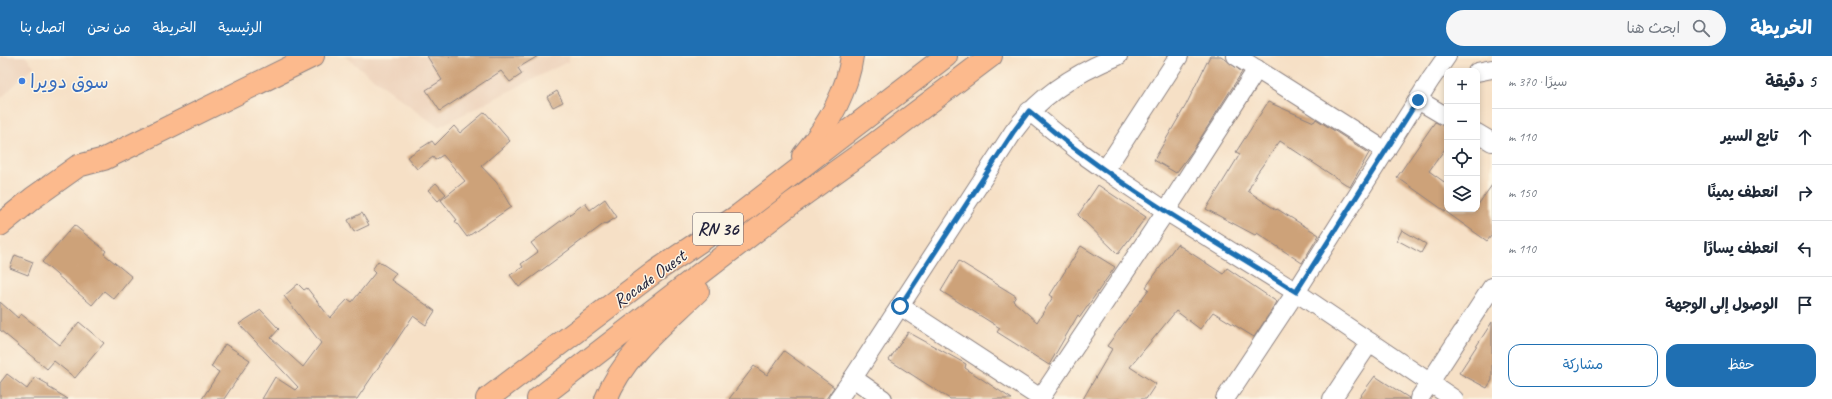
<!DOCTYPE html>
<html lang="ar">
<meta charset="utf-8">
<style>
:root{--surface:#fff;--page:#f6f6f7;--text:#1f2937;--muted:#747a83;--line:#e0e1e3;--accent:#1f6fb2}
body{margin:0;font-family:Caveat,"Playpen Sans Arabic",sans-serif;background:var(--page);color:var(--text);direction:rtl}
.controls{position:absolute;right:12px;top:12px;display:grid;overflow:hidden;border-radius:8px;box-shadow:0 2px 6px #0003}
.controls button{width:36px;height:36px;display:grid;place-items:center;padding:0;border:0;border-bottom:1px solid var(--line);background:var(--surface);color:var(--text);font:20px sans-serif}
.stop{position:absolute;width:12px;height:12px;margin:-9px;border:3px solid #1f6fb2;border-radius:50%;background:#fff}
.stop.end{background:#1f6fb2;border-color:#fff;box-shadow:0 1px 4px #0008}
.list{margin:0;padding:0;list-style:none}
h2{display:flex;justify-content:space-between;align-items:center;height:52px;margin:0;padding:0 16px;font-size:17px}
h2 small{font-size:13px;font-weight:400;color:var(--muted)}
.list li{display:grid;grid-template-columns:26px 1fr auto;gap:12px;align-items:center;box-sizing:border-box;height:56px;padding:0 16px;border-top:1px solid var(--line)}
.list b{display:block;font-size:15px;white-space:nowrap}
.list em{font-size:13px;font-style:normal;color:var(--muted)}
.actions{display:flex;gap:8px;padding:12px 16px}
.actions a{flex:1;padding:9px 0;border:1px solid var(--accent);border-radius:12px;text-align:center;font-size:14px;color:var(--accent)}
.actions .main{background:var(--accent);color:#fff}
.icon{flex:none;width:22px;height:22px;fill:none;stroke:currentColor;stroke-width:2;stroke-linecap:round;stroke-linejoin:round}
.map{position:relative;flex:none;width:1492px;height:343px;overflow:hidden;direction:ltr}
header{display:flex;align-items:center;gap:24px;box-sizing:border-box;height:56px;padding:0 20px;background:var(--accent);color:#fff}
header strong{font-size:19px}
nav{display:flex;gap:22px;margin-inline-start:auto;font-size:14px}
.search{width:280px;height:36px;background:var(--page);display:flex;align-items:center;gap:10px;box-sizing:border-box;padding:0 14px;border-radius:22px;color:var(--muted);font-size:15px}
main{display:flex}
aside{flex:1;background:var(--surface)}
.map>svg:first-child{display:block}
.built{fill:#edd1ba}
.building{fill:#cda279}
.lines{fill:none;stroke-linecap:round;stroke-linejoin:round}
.minor-casing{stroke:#8c8180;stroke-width:20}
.major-casing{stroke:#8c8180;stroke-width:24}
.highway-casing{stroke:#8c8180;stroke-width:24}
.minor{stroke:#fff;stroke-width:18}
.major{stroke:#fcba8d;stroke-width:22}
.highway{stroke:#fcba8d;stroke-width:22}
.route{stroke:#1f6fb2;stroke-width:5}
.shop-dot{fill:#3f7fe0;stroke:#fcf5e5;stroke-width:1.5}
.labels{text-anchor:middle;stroke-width:3;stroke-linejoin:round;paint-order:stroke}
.shield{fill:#fcf5e5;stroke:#63616e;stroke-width:1}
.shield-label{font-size:18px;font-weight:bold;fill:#22223b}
.shop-label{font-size:19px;fill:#366cbe;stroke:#fcf5e5;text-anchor:start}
.street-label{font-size:19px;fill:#22223b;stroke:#fcf5e5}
</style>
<header>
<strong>الخريطة</strong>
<div class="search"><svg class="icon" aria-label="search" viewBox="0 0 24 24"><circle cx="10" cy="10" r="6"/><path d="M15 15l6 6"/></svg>ابحث هنا</div>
<nav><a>الرئيسية</a><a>الخريطة</a><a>من نحن</a><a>اتصل بنا</a></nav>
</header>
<main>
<aside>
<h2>5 دقيقة<small>سيرًا · 370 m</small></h2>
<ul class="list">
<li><svg class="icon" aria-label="ahead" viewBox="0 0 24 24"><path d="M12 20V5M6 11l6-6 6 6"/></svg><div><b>تابع السير</b></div><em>110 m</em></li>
<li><svg class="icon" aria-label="right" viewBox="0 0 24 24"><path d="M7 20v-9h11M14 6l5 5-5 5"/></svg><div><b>انعطف يمينًا</b></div><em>150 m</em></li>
<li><svg class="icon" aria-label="left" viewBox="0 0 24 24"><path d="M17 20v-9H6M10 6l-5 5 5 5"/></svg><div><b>انعطف يسارًا</b></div><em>110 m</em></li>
<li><svg class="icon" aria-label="arrive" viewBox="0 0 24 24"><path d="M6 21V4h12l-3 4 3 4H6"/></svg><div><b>الوصول إلى الوجهة</b></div></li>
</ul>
<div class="actions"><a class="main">حفظ</a><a>مشاركة</a></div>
</aside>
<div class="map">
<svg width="1492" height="343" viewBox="0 0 1492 343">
<rect width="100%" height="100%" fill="#fcf5e5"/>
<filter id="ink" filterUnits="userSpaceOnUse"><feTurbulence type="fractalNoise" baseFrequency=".025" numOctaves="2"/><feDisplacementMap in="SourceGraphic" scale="8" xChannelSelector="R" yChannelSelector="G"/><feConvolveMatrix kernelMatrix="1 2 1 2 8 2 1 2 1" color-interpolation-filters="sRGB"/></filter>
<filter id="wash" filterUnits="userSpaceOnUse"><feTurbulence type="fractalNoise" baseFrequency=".012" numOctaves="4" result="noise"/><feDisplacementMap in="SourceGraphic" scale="16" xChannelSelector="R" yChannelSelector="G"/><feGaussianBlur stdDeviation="0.9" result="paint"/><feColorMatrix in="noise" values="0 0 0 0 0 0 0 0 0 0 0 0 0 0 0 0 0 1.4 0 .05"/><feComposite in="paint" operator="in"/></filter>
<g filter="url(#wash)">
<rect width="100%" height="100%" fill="#f6e0c6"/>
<g class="built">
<path d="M0 0H25L34 10 0 43Z"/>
<path d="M344 0H569V5L438 71Z"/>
</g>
<g id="blocks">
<g class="building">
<path d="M427 0H538L518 12 522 18 510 26 501 15 440 55 426 34 442 24Z"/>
<path d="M1210 0H1221L1242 16 1193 94 1176 117 1154 104 1186 49Z"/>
<path d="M557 35 563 46 553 51 547 41Z"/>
<path d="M1268 46 1314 66 1316 63 1369 97 1350 131 1280 85 1257 117 1248 135 1276 154 1277 153 1319 179 1302 207 1257 177 1255 179 1206 153 1240 98 1236 96Z"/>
<path d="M485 56 510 85 481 110 497 127 511 151 467 181 455 165 457 164 441 144 465 125 443 99 435 104 433 101 417 113 407 101 432 85 435 89 454 70 460 77Z"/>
<path d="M1435 66 1447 71V90L1429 115 1447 128V153H1477V150L1492 129V179L1487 185 1397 121Z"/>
<path d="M436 127 446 138 438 145 428 134Z"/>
<path d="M1098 129 1146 161 1118 198 1078 159Z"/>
<path d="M605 143 617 161 606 168 605 167 519 231 510 219 523 211 521 208 538 196 531 187 585 147 590 154Z"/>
<path d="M362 157 369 169 354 176 348 164Z"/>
<path d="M74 169 106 195 104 198 132 221 114 243 104 235 92 249 42 206Z"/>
<path d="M1402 174 1426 188 1421 197 1397 184Z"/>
<path d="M1177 188 1223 218 1227 212 1277 246 1254 281 1213 256 1200 273 1176 255 1130 311 1156 328 1146 343H1083L1112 293 1107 290 1149 233 1146 231Z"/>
<path d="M1081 190 1115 211 1080 261 1078 259 1049 309 997 276 1000 272 941 235 959 205 1016 240 1013 245 1037 266 1053 241 1050 239Z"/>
<path d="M15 199 33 206 28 219 10 212Z"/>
<path d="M378 205 396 217 391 224 435 255 426 269 413 260 357 343H262L275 321 295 334 298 331 239 268 261 254 279 273 271 282 303 311 321 287 284 240 298 228 304 234 307 232 330 262 348 243 352 246 375 217 372 214Z"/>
<path d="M0 246 18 262 21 258 60 289 79 266 104 287 75 322 54 305 47 313 0 274Z"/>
<path d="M1492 266V324L1487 332 1459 317Z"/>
<path d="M908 276 966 308 965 312 1012 343H950L889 304Z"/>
<path d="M225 288 250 304 224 343H202L219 316 211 311Z"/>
<path d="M784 295 834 331 826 343H729L754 310 767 319Z"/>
<path d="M7 318 27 333 35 321 49 329 48 331 68 343H0V327Z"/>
<path d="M1375 320 1409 342V343H1358Z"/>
</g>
</g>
</g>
<g filter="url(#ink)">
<use href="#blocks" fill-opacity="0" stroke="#8c8180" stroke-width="1"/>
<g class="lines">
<defs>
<g id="minor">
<path d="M1236 0 1386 95"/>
<path d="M1477 16 1492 13"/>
<path d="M1418 44 1447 61"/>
<path d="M1029 55 1081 97 1105 114 1166 155 1296 236 1454 343"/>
<path d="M1477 77 1492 86"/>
<path d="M1105 114 1179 0"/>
<path d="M900 250 1042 343"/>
<path d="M838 343 853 322"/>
<path d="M883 343 853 322 1014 75C1039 40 1078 16 1118 0"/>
<path d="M1040 343 1166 155 1257 13"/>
<path d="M1225 343 1296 236 1431 23 1447 0"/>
<path d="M1332 343 1370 286"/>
<path d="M1419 343 1492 231"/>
</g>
<path id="major" d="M0 169 33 142 78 110 104 103 313 0"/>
<g id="highway">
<path d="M803 100C827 71 847 37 852 0"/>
<path d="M487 343 656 215 739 159 946 0"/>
<path d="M538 343 792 147 873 89 991 0"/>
<path d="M606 343C624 298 664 268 698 235"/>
</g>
</defs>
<use href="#minor" class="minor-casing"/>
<use href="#major" class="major-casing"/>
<use href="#highway" class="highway-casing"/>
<use href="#minor" class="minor"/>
<use href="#major" class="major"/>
<use href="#highway" class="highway"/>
</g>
</g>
<g class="lines" filter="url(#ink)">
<path class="route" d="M900 250 1014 75 1029 55C1046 69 1063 84 1081 97 1149 148 1225 191 1296 236L1418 44"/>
</g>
<circle class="shop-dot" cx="22" cy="25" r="4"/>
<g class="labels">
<rect class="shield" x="693" y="157" width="50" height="32" rx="3"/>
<g class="shield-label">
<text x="718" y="179">RN 36</text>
</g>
<g class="shop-label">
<text x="30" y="32">سوق دويرا</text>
</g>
<g class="street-label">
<text transform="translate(649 222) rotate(-36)" y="7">Rocade Ouest</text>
</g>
</g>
</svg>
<div class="controls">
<button>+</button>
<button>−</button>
<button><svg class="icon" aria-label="locate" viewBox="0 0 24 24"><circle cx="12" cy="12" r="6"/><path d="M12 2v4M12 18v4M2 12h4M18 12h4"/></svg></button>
<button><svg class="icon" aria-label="layers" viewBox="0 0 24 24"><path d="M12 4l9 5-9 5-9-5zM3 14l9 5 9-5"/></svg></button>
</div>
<div class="stop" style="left:900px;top:250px"></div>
<div class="stop end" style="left:1418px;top:44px"></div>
</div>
</main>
